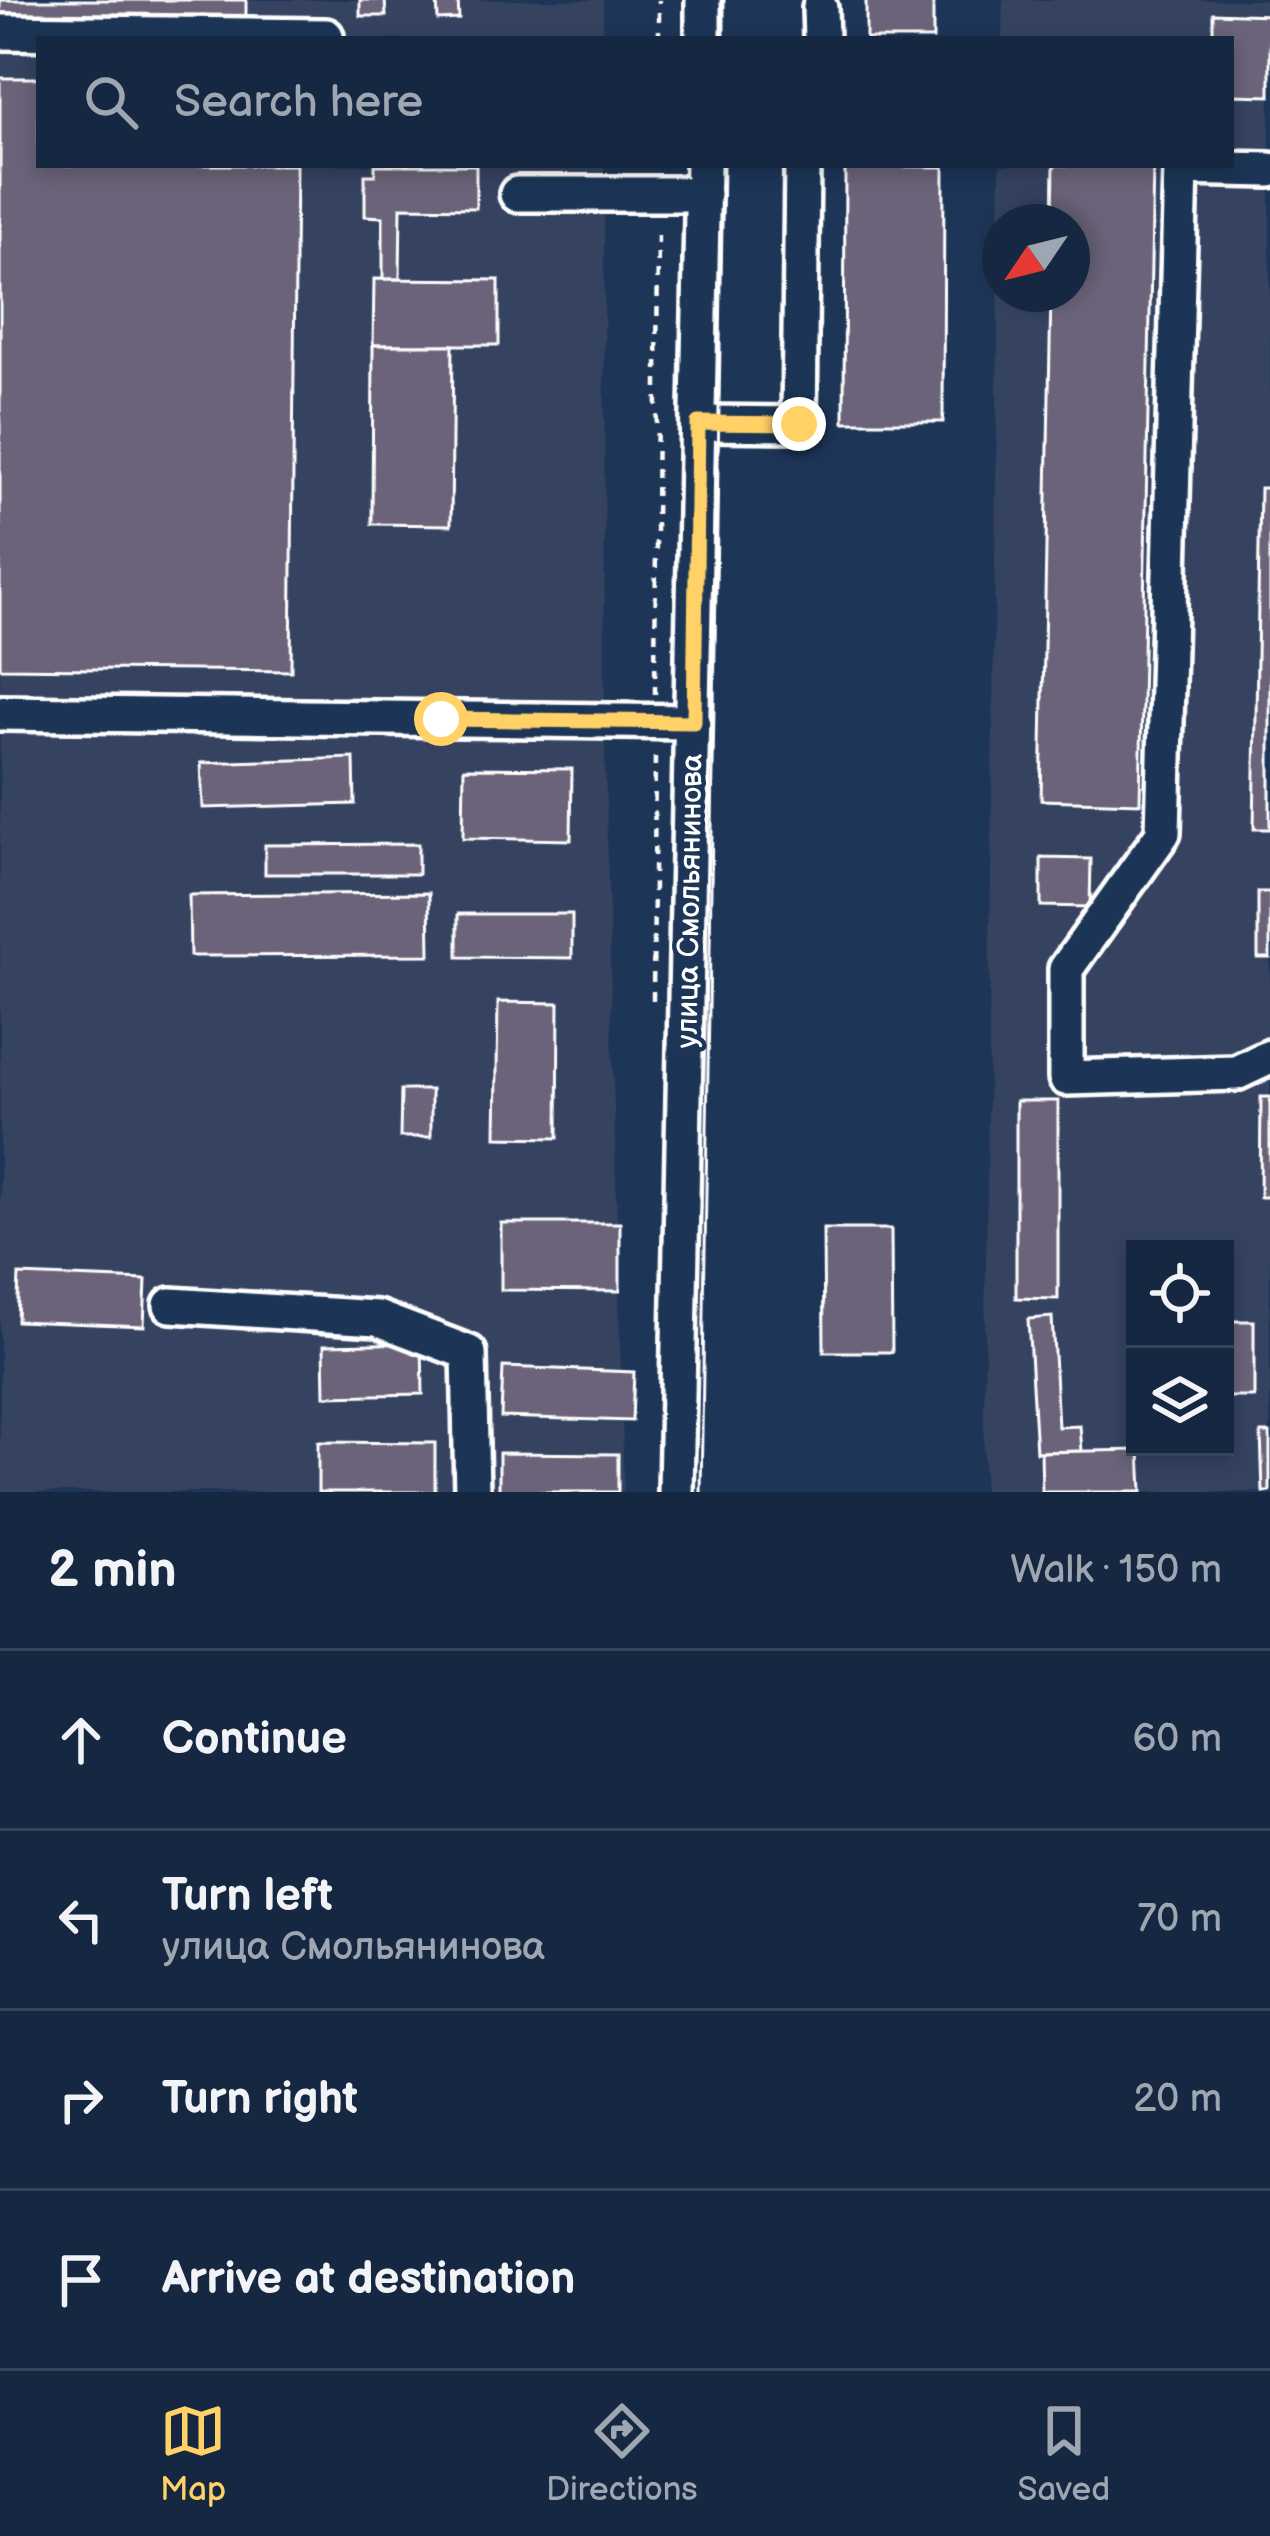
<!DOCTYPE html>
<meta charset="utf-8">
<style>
:root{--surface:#162841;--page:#23344c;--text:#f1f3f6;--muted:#9ea6b1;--line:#35445a;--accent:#ffd166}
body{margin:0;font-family:"Balsamiq Sans",sans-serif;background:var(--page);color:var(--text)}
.controls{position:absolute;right:36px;bottom:36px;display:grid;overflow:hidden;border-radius:0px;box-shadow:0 6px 18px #0003}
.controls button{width:108px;height:108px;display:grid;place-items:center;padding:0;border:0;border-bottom:3px solid var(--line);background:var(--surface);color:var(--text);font:60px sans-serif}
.compass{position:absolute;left:982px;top:204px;width:108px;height:108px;border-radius:50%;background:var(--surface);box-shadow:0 6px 18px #0003;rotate:235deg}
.stop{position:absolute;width:36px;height:36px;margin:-27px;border:9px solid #ffd166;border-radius:50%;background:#fff}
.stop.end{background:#ffd166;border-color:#fff;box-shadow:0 3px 12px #0008}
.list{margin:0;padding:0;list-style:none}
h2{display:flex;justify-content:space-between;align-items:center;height:156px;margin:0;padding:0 48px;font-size:51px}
h2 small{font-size:39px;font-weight:400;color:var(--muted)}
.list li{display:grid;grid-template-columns:78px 1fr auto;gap:36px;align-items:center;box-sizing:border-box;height:180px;padding:0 48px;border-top:3px solid var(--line)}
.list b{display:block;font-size:45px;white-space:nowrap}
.list p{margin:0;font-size:39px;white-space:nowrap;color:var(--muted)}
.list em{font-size:39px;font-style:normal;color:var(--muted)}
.icon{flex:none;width:66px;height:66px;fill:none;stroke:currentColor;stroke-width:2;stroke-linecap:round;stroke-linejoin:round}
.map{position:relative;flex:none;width:1270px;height:1492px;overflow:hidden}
.search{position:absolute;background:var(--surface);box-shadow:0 6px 18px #0003;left:36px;right:36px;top:36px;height:132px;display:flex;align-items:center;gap:30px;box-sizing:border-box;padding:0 42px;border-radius:0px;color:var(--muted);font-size:45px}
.sheet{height:876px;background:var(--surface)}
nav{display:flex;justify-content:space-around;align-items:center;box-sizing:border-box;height:168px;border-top:3px solid var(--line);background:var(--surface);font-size:33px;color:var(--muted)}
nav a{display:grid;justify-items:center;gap:6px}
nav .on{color:var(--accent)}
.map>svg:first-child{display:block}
.built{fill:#344361;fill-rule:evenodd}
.building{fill:#6a6479;stroke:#fff;stroke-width:3}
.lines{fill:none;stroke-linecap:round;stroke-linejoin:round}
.minor-casing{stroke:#fff;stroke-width:42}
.path{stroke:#fff;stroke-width:4.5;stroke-dasharray:9 9;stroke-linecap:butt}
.minor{stroke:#1d3557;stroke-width:33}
.tram{stroke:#fff;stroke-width:3}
.route{stroke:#ffd166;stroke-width:15}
.labels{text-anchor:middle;stroke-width:9;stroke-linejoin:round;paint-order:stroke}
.street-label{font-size:30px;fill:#fff;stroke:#1d3557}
</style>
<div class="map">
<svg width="1270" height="1492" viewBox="0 0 1270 1492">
<rect width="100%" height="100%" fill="#1d3557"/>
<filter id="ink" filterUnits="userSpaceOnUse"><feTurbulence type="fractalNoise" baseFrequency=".00833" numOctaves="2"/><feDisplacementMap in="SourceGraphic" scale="24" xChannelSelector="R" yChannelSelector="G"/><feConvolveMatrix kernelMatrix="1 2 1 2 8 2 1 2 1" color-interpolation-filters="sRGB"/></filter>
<g filter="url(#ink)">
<g class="built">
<path d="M0 0H603V39H39V165H604L605 759 624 1492H0Z"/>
<path d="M1003 0H1270V1492H983L1000 165H1231V39H1002ZM1000 222H1072V294H1000ZM1135 1249H1225V1447H1135Z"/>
</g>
<g class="building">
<path d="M0 0H246V22L0 16Z"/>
<path d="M360 0H385L386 16H360Z"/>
<path d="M437 0H458L459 19 438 20Z"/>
<rect x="866" y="0" width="67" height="39"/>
<path d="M1213 13 1270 15V96L1231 95V39H1213Z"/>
<path d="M0 78H39V165H296L291 671 0 668Z"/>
<path d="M375 165H476V208L401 207 400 279H383V217L365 216V175H375Z"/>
<path d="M1054 165H1153L1140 803 1041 800 1051 294H1072V222H1053Z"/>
<path d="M845 166 944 167 943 422H844Z"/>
<path d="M374 279 499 280V345H373Z"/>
<path d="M373 345H453L451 525 372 524Z"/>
<path d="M1260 488H1270V829H1254Z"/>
<path d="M354 758 355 804 203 808 201 763Z"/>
<path d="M464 768 572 769 571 840 463 838Z"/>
<path d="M418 844V874H265V845Z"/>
<path d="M1041 858 1091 859 1090 907 1041 906Z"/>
<rect x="1258" y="892" width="12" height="66"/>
<path d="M429 893 430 955 190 956 189 895Z"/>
<path d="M458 914H572V958L458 957Z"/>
<path d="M498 1002 559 1003 558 1138 496 1137Z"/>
<path d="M401 1090H431V1137H400Z"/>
<path d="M1261 1097H1270V1197H1260Z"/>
<path d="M1016 1101H1058V1299L1016 1298Z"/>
<path d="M501 1223H620V1291L501 1290Z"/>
<path d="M823 1229H891L892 1352H824Z"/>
<path d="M19 1275 146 1280 144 1326 17 1321Z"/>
<path d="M1052 1317 1058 1427 1080 1426 1082 1451 1036 1452 1028 1319Z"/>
<rect x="1225" y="1321" width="29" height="76"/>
<path d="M422 1343 423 1394 325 1396 324 1345Z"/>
<path d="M503 1367 634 1372 632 1421 501 1417Z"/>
<path d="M1261 1433H1270V1492H1263Z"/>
<path d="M318 1442 435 1443V1492H318Z"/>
<path d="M1140 1450 1142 1492H1042L1041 1452Z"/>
<path d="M499 1453 618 1454V1492H499Z"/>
</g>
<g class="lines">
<defs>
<g id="minor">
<path d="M703 0V39"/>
<path d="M820 8 821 39"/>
<path d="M0 32 326 36"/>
<path d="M1270 170 1181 168 1163 833 1066 969V1078L1236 1073 1270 1057"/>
<path d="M517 194H703"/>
<path d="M698 423 799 424 802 165"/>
<path d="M0 713 693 722"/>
<path d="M171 1305 377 1318 469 1353 472 1492"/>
<path d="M676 1492 703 165"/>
</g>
</defs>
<use href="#minor" class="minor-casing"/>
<g class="path">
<path d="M659 39V0"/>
<path d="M655 694 658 226"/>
<path d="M653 1000 655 754"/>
</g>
<use href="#minor" class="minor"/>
<g class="tram">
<path d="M724 39V0"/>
<path d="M701 1492 723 165"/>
</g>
</g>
</g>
<g class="lines" filter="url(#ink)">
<path class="route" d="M441 719 694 722 698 423 799 424"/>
</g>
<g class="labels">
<g class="street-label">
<text transform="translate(689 901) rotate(-89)" y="10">улица Смольянинова</text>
</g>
</g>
</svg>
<div class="controls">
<button><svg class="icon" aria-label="locate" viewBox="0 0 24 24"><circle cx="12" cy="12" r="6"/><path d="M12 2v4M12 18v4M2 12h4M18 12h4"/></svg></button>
<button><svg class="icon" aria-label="layers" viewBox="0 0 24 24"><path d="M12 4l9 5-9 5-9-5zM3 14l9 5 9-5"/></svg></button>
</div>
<svg class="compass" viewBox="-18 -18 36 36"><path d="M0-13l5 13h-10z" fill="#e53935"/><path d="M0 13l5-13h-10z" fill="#9ea6b1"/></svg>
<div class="stop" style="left:441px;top:719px"></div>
<div class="stop end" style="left:799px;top:424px"></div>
<div class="search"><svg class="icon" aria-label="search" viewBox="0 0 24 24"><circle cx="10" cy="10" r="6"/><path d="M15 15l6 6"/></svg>Search here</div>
</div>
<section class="sheet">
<h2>2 min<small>Walk · 150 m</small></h2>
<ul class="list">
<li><svg class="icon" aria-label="ahead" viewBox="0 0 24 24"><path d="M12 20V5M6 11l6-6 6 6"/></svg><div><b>Continue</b></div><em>60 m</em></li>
<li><svg class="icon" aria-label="left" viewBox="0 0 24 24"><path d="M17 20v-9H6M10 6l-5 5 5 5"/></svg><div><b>Turn left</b><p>улица Смольянинова</p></div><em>70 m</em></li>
<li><svg class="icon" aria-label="right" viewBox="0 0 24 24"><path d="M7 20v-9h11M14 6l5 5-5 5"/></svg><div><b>Turn right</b></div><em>20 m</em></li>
<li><svg class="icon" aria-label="arrive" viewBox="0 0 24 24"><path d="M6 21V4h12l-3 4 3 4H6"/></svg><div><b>Arrive at destination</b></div></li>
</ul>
</section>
<nav>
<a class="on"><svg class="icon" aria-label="map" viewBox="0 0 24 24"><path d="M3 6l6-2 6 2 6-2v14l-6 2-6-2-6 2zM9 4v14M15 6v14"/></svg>Map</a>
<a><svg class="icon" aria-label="directions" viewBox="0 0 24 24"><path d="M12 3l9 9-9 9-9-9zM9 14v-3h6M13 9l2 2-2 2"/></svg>Directions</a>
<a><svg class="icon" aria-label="saved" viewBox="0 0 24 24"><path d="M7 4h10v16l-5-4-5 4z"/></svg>Saved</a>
</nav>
